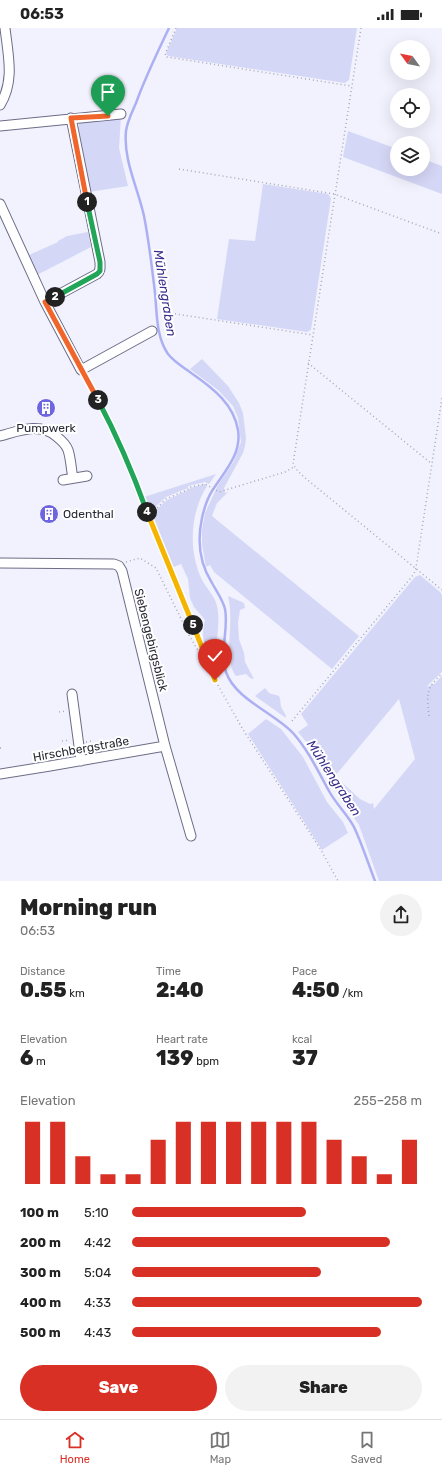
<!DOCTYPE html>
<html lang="en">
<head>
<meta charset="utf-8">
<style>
	body { margin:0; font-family:Rubik,sans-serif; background:#f2f2f2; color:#222; height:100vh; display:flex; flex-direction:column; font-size:15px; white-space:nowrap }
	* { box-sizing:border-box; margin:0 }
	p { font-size:13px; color:#767676 }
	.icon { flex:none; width:22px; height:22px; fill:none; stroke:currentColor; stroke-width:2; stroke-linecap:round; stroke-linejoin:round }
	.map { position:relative; height:853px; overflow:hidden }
	.side { display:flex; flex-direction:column; background:#fff; flex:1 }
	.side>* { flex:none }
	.needle { width:26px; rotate:303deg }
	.tools { position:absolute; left:390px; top:12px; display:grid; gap:8px }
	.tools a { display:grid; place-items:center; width:40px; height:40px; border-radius:50%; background:#fff; box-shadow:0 4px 16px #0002; font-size:20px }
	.pin { position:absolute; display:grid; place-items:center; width:34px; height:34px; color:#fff; margin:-41px -17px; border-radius:50% 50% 50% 0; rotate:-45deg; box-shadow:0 0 4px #0007 }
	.pin .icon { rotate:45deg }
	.km { position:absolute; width:20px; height:20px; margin:-10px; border-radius:50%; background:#222; color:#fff; font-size:11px; line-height:20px; text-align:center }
	.round { display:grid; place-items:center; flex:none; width:42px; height:42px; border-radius:21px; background:#f2f2f2 }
	.overview { display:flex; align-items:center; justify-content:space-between; height:68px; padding:0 20px }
	h1 { font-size:22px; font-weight:800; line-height:30px }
	.stats { display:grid; grid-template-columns:repeat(3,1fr); gap:6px; height:68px; padding:4px 20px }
	.stats div { display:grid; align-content:center }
	.stats b { font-size:20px; font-weight:800 }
	.stats small { font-size:11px; font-weight:400 }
	.stats p { font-size:11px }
	.chart { height:112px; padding:8px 20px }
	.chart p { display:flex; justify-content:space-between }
	.chart svg { width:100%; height:72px; margin-top:4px; stroke:#d93025; stroke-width:6 }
	.button { display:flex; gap:8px; margin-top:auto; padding:8px 20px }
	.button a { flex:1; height:46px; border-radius:24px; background:#d93025; color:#fff; font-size:16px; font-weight:800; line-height:46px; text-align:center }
	.button a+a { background:#f2f2f2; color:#222 }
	ul { padding:0 20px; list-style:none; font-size:13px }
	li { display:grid; grid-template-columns:64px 48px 1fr; align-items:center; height:30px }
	li i { height:10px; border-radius:5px; background:#d93025 }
	.status { display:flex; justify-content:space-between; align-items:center; height:28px; padding:0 20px; background:#fff; direction:ltr }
	.status svg { height:11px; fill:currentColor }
	.tabs { display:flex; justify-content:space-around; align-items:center; height:56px; border-top:1px solid #e0e0e0; background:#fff; font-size:11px; color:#767676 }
	.tabs a { display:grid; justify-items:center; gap:2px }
	.tabs .selected { color:#d93025 }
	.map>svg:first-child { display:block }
</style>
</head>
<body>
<div class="status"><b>06:53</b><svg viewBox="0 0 49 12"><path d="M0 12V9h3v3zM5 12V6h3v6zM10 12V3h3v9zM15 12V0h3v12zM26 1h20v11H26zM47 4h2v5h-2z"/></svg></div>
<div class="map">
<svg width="442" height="853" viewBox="0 0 442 853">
	<rect width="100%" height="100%" fill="#f1f2fe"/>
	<path fill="#d5d7f6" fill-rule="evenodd" d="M177,0H357L349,52L345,55L168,28L166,25Z
		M121,88L119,120L128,158L89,164L77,102L80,94Z
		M348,103L397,121V141H423V131L442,138V166L343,129Z
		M263,156L328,166L331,170L311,302L307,304L217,291L229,211L255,213Z
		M88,204L91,219L37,247L29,227L58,214V213L67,208Z
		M202,331L228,358L239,375L243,385L246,410L245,418L243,425L224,460L225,465L228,464L217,475L212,488L359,608L332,641L214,544L210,537L206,539L202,516V502L205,485L217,459L234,433L241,414L238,390L233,378L218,362L190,341Z
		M216,446L209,456L205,454L188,458V460L166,469L152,482L148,480L144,469Z
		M205,456L207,458C190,485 188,523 202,552C207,561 215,568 217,578C222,601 211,625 220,648L217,651C208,629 199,616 205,592L194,579L190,570L188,551L181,536L171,540L150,487L167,472L190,461V460Z
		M420,547L440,564L442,567V644L426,659L434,656L442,648V853H379L359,797L333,759L313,722L298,704L308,697L301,686L415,549ZM399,671L415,731L374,781L373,775L370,776L360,771L335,748Z
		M228,568L244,575L245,580L240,582L238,595L239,611L244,625L245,634L254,651L250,650L246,646L236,648C224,633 232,602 230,583C230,578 229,573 228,568Z
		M265,660L269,665L279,668C281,672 280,674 281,678C282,683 286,684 286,690L255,668Z
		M266,691L281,701L303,729L327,774L343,794L348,805L322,822L248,706Z"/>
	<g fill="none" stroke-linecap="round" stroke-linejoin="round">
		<path stroke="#acb0f2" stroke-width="2.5" d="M169,0C157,25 145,50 136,75C132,84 127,94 126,103C123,132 138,160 144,188C149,213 152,240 155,265C157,285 156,309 168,326C175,335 185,340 194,347C214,361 234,377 238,402C242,426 224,444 212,463C207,471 204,481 202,490C197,513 200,536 212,555C217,564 223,572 225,581C229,601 219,624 226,644C235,671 274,685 293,705C308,722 318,743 329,763C336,776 347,786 354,799C362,816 368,835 375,853"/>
		<g stroke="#6c6d86" stroke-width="11">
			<path id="street" d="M0,77C15,53 8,27 5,0
				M0,98L121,86
				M0,176L45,274L81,342L152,303
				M45,274L97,246C101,243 100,239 100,234L71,90
				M0,408C19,403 39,394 56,408C61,412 66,416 68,422C71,431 71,441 73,450
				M63,452L87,448
				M0,535L114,536L119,538L122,543L165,718L191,808
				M72,666L81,733
				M0,746L50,738L165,718"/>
		</g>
		<path stroke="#a7a8b3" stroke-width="1.5" stroke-dasharray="1 3" stroke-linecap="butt" d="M176,0L166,24L165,28L167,29L351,58
			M361,0L293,436L296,441L304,449L442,562
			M179,141L334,166L442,206
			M163,284L313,307
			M308,335L432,436
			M85,349L115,404L136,452L165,531L215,652L242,700L321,822L338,853
			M147,483L153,484L166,471L189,461L190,459L205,456L219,464L285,444L294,439
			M126,534L140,530L156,540L189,607L197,621L205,626
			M59,684L67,683
			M429,688C427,668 425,660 442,646
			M292,693L414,546L416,540L442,370
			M62,713L70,712
			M86,714L92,713
			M0,720H1"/>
		<use href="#street" stroke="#fff" stroke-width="9"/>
	</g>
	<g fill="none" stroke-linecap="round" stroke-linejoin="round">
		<g stroke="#fff" stroke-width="8">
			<path id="split-1" d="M87,174L71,90L108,88"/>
		</g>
		<g stroke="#fff" stroke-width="8">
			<path id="split-2" d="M55,269L97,246L100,243V234L87,174"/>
		</g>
		<g stroke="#fff" stroke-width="8">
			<path id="split-3" d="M55,269L45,274L98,372"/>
		</g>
		<g stroke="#fff" stroke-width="8">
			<path id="split-4" d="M98,372C117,408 133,445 147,484"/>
		</g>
		<g stroke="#fff" stroke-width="8">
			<path id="split-5" d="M147,484L193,597"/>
		</g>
		<g stroke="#fff" stroke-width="8">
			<path id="split-6" d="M193,597L215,652"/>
		</g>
		<use href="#split-1" stroke="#f0652b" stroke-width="5"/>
		<use href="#split-2" stroke="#22a559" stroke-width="5"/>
		<use href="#split-3" stroke="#f0652b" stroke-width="5"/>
		<use href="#split-4" stroke="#22a559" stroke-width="5"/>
		<use href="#split-5" stroke="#f5b400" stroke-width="5"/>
		<use href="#split-6" stroke="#f5b400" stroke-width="5"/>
	</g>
	<defs>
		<g id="building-disc" transform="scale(1)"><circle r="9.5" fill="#6d66e0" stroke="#fff"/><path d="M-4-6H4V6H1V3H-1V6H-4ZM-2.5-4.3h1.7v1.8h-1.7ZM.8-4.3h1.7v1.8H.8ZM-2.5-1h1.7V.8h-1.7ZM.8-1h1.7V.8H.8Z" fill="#fff"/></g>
	</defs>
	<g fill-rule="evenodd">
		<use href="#building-disc" x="46" y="380"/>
		<use href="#building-disc" x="49" y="486"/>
	</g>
	<g text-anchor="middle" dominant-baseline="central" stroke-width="4" stroke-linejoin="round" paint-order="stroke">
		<g font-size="12" fill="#292a34" stroke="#fff">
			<text x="46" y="400">Pumpwerk</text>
			<text x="63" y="486" text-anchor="start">Odenthal</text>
		</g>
		<g font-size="12" fill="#292a34" stroke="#fff">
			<text transform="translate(151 612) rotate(76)">Siebengebirgsblick</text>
			<text transform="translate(81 721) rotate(-10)">Hirschbergstraße</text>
		</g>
		<g font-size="13" font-style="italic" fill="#392f8c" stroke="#fff">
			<text transform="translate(165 265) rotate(81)">Mühlengraben</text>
			<text transform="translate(334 750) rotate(57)">Mühlengraben</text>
		</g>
	</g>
</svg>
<div class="tools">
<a><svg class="needle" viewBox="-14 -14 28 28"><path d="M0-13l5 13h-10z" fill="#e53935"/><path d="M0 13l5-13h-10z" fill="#767676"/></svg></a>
<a><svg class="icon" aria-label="locate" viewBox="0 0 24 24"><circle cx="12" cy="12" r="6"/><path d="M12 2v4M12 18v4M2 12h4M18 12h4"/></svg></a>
<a><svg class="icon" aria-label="layers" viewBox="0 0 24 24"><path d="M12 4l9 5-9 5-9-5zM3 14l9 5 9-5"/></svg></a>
</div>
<div class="pin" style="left:108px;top:88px;background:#1e9e55"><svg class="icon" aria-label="arrive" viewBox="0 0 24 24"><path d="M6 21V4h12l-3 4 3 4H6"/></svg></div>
<div class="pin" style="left:215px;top:652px;background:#d93025"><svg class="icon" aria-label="check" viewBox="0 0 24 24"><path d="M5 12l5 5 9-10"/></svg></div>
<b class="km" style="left:87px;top:174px">1</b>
<b class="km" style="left:55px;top:269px">2</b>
<b class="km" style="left:98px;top:372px">3</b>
<b class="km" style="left:147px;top:484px">4</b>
<b class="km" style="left:193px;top:597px">5</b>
</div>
<section class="side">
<div class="overview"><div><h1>Morning run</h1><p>06:53</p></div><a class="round"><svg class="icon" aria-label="share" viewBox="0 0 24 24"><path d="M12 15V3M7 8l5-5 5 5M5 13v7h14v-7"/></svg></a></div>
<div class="stats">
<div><p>Distance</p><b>0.55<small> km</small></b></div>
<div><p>Time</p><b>2:40</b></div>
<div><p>Pace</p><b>4:50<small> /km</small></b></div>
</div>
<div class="stats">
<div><p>Elevation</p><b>6<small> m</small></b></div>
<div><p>Heart rate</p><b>139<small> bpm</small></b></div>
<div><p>kcal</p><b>37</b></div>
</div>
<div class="chart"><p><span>Elevation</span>255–258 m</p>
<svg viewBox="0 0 160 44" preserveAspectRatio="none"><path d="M5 44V6M15 44V6M25 44V27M35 44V38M45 44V38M55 44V17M65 44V6M75 44V6M85 44V6M95 44V6M105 44V6M115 44V6M125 44V17M135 44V27M145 44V38M155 44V17"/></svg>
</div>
<ul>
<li><b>100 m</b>5:10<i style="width:60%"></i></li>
<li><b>200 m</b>4:42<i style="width:89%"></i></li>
<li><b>300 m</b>5:04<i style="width:65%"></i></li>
<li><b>400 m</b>4:33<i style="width:100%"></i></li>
<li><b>500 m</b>4:43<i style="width:86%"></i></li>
</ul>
<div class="button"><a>Save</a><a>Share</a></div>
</section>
<nav class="tabs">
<a class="selected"><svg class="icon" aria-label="home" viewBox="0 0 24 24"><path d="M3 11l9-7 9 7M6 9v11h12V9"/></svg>Home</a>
<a><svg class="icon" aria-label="map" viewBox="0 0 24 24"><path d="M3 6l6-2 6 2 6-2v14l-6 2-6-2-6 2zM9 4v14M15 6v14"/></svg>Map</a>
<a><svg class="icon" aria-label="saved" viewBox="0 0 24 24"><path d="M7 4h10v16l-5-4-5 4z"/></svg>Saved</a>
</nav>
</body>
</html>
